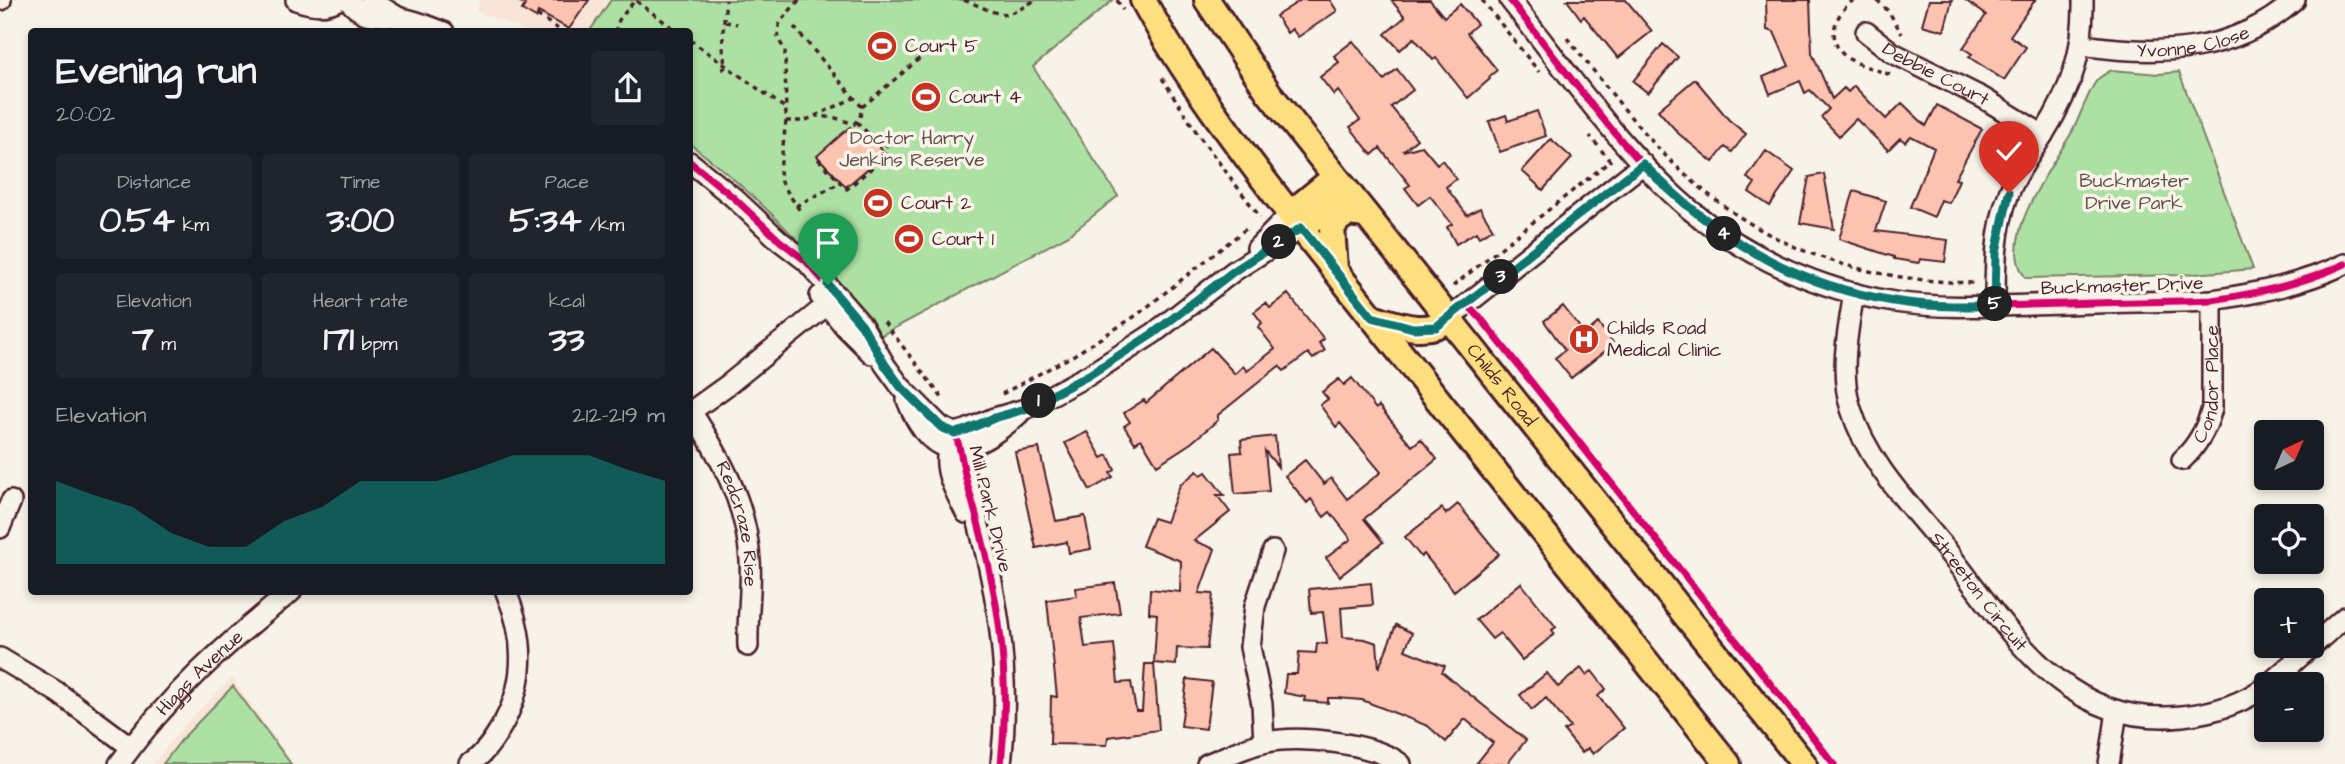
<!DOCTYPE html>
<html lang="en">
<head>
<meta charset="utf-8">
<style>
	body { margin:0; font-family:"Architects Daughter",sans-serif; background:#20242c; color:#f1f3f6; height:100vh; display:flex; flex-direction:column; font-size:26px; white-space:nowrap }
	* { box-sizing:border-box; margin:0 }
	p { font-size:23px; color:#9ea1a6 }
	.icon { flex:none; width:38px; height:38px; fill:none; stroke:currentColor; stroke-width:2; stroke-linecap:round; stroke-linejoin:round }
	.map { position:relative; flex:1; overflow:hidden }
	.details { position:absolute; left:28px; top:28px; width:665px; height:567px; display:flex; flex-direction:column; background:#171b24; border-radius:7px; box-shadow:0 4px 10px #0003 }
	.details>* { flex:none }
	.needle { width:46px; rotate:44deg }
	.controls { position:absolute; left:2254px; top:420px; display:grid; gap:14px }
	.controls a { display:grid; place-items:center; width:70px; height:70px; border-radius:7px; background:#171b24; box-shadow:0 4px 10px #0003; font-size:35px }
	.pin { position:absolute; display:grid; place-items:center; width:60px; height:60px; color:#fff; margin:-72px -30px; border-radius:50% 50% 50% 0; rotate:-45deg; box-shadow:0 0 7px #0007 }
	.pin .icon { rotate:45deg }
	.km { position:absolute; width:35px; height:35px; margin:-18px; border-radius:50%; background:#222; color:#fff; font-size:19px; line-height:35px; text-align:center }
	.round { display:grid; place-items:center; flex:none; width:74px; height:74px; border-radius:7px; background:#20242c }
	.head { display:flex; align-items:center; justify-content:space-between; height:119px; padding:0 28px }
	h1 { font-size:38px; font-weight:700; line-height:52px }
	.metrics { display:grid; grid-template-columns:repeat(3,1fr); gap:10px; height:119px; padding:7px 28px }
	.metrics div { display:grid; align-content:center; border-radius:7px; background:#20242c; text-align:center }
	.metrics b { font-size:35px; font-weight:700 }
	.metrics small { font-size:19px; font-weight:400 }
	.metrics p { font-size:19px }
	.chart { height:196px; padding:14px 28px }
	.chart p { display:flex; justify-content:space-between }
	.chart svg { width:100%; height:126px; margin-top:7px; fill:#0f766e; opacity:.7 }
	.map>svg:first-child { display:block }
</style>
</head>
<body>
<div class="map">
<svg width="2345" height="764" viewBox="0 0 2345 764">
	<rect width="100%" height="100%" fill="#f7f3e8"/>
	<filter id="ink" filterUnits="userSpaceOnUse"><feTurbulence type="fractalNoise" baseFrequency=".0143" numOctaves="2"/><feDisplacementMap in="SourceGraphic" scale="14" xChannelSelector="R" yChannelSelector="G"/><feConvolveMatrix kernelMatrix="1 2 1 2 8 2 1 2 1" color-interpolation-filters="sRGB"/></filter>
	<g filter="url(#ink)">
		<path fill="#f8e5d7" d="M480,0H611L589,31H526L476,11Z
			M232,678L293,764H153L186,723Z"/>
		<path fill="#ade1a3" stroke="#7c8067" stroke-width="2" d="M611,0H1113L1033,67L1118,196L1069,235L880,336C821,263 765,200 690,144V32H589Z
			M2111,70L2159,74L2179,72L2253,269L2182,275L2026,278C1995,241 2053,165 2072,132C2078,121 2091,85 2098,79C2101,76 2107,73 2111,70Z
			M233,686L291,764H163L182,739Z"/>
		<path fill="#fcc3b0" stroke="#4a1f2b" stroke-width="2" d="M516,0H589L569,29L538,12L536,18L522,10L525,5Z
			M1301,0H1330L1337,11L1298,37L1292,29L1287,33L1276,16Z
			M1391,0H1430L1444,17L1460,4L1477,24L1467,33L1497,70L1489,77L1490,79L1468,98L1436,58L1433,60L1414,38L1400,50L1385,34L1405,17Z
			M1567,0H1626L1652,31L1618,58L1584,16L1581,19Z
			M1766,0H1810L1812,53L1832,99L1844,88L1848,92L1854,86L1886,119L1902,103L1926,126L1937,105L1982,129L1955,179L1959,180L1949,203L1941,200L1934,217L1910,207L1934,148L1911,136L1905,142L1900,138L1888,150L1856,119L1839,136L1821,117L1829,109L1810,90L1805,93L1800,81L1770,94L1763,77L1789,66L1774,32L1767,30Z
			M1929,0H1952L1944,31L1922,25Z
			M1965,0H2035L2010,36L2026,47L2004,80L1969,57L1972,54L1963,48L1986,15Z
			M1353,41L1384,80L1397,69L1413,90L1391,107L1417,139L1403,151L1422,146L1437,164L1442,160L1456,179L1446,187L1467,215L1480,208L1493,229L1479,237L1476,232L1456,244L1447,227L1452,224L1430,196L1418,205L1405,188L1410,185L1380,148L1372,155L1350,127L1360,120L1338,91L1334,95L1320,77L1339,62L1334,56Z
			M1663,44L1678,57L1648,93L1633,81Z
			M1695,79L1729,120L1746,134L1732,152L1725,147L1713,162L1679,134L1658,110Z
			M1537,111L1546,136L1500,152L1489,121L1506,115L1508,121Z
			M850,127L864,143L871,137L885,154L846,187L817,156Z
			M1551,139L1572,158L1543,190L1522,171Z
			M1766,151L1794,171L1770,206L1749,192L1755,183L1747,178Z
			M1824,174L1834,229L1800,223L1809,177Z
			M1854,191L1886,201L1876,231L1948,240L1945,262L1920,259L1919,263L1894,259V257L1839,239Z
			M1288,294L1324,339L1319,343L1325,350L1313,359L1308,353L1284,371L1279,366L1218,415V420L1191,443L1157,465L1141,439L1135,443L1124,426L1130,422L1124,413L1144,400L1146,403L1211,348L1235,374L1243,366L1247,371L1275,349L1258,327L1262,323L1254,312L1266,303L1270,308Z
			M1563,306L1585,334L1598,323L1614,344L1571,378L1555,358L1565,350L1544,321Z
			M1352,378L1376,409L1379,406L1412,446L1421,439L1437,459L1364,519L1383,542L1340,576L1326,558L1351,539L1330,512L1324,517L1311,499L1307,503L1285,476L1305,460L1324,484L1331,478L1347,499L1381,472L1340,423L1336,427L1320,405L1328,399L1322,392L1339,379L1344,385Z
			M1087,432L1102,458L1108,455L1115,470L1110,473L1113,477L1090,490L1065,443Z
			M1275,436L1278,467L1265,451L1269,491L1235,494L1231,453L1242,452L1241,440Z
			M1039,448L1056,521L1085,516L1091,549L1069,553L1067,542L1036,548L1015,452Z
			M1197,471L1201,475L1206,472L1224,495H1217L1230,512L1194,541L1215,549L1199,593L1213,594L1207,649L1177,648L1176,665L1154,663L1157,614L1149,613L1150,589L1180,592L1181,561L1142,546L1153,518L1166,522L1180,485Z
			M1458,504L1499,554L1454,591L1424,554L1421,557L1405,537L1442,508L1446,514Z
			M1115,583L1120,613L1081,618L1085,647L1114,644L1118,683L1131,682L1136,711H1142L1145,664H1154L1159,730L1108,737L1107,745L1050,744L1051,696L1057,697L1047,600L1077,596L1076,588Z
			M1371,583L1373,605L1341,608L1343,637L1365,639L1377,643L1379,668L1396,625L1412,633L1405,650L1445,666L1442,672L1526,740L1507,764H1476L1493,743L1465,719L1446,742L1428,726L1362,700L1337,698H1328V703L1304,701L1305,697L1284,693L1286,674H1297L1299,652L1316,653L1317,643L1327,644L1323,612L1311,613L1309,589Z
			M1521,583L1556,627L1552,630L1555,634L1522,660L1500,633L1492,639L1476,620Z
			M1581,668L1586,675L1592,671L1606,689L1598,696L1624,728L1593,754L1588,748L1582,753L1564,731L1570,727L1546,698L1532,710L1520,695L1547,673L1558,687Z
			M1187,679L1212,682L1206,729L1181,726Z"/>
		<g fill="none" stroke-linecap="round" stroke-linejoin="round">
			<g stroke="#4a1f2b" stroke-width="24">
				<g id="minor">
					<path d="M0,0H1"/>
					<path d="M296,0C310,5 325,8 338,0"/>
					<path d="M348,0C365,21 377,14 400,18C415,20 430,27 444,32"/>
					<path d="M370,0L398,17"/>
					<path d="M1510,0C1566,70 1621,151 1689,209C1747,257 1820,290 1894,302C1950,310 2008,305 2064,304C2113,302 2162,302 2212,300C2259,293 2302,284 2345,264"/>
					<path id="s1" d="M1866,32L1893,53L1983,98L2043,135"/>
					<path id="s2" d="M2082,45C2158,56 2234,55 2295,0"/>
					<path d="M690,162L733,197L780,241L806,261L862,325L885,365L901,387L941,427L955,433C962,452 963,471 969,490C996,583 1012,667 1001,764"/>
					<path d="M1257,248L1290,214"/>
					<path id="s3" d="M1854,293C1848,330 1839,372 1851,409C1867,462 1910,505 1945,548C2008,628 2064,729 2182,716C2212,713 2242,704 2266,686"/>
					<path d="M820,296L845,327L872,354"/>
					<path d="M1995,306C1995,268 1995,229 2009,193C2017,171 2032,153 2044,133C2071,90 2084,51 2083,0"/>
					<path d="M1448,319L1643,164"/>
					<path d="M907,400C934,470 973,455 1019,414"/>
					<path id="s4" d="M691,411C721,458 746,502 750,560C752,589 747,618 748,646"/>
					<path d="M690,412L729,384L838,296"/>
					<path d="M955,433L966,430L994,418L1025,409L1089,375L1154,333L1234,271L1301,228"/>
					<path d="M953,437C938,464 953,487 966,513"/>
					<path id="s5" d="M2182,460C2197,446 2207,428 2212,408V300"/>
					<path d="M0,528L11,501"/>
					<path d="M0,658L57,692L131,747"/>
					<path d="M2269,684L2345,617"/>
					<path d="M1264,742L1262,704L1250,647L1255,606L1273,551"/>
					<path id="s6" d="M119,764C167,697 226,643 291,592"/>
					<path d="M470,764C485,754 495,738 504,722C527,679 525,636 506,592"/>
					<path d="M1207,764C1225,757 1244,747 1263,743C1297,734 1374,743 1401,764"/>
					<path d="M2109,764L2117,711"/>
				</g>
			</g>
			<g stroke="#4a1f2b" stroke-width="30">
				<g id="major">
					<path d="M1143,0C1184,76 1237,145 1290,214L1728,764"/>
					<path id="s7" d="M1207,0L1269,93L1804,764"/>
					<path d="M1290,214L1335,177"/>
					<path d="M1301,228L1347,191"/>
					<path d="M1335,269L1332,228L1339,219L1348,213L1366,215"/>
					<path d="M1372,317C1397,324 1426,337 1448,319"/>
				</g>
			</g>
			<path stroke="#4a1f2b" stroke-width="3.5" stroke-dasharray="5 5" stroke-linecap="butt" d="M799,0L780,22L778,30V39L785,50L786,121L780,170L781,182L800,211
				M964,0C999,13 1001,23 1035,0
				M1117,0L1123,10
				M1482,0L1539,72
				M1854,0C1834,13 1824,43 1849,59C1862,66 1877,70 1891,75
				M1877,0L1889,12L1902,34
				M537,15L563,32
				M725,22L737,24
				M794,27L862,107L860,117L854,124L836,118L816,116
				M615,32L619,20L635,0L678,32
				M1567,38C1598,75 1626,114 1659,149C1749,243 1847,280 1974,283L1975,280
				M690,40L785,108
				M722,70L726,66C720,48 724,20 726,0
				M1162,78L1199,136L1260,217
				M862,107L938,43
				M786,121H804L854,98
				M857,122L882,148L893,142
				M818,159L847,189L889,153
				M796,206L840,183
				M1453,286L1610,161L1590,136
				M1478,316L1776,691
				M884,322L943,399
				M1002,394L1074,355L1137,315L1247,228
				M1822,749L1834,764"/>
			<use href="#minor" stroke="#f7f3e8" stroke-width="19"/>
			<use href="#major" stroke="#fedf80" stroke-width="24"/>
			<g stroke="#f7f3e8" stroke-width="11">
				<path id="cycleway" d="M1510,0C1566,70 1621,151 1689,209C1747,257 1820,290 1894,302C1950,310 2008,305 2064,304C2113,302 2162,302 2212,300C2259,293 2302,284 2345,264
					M690,162L733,197L780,241L806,261L862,325L885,365L901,387L941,427L955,433C962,452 963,471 969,490C996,583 1012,667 1001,764
					M1467,304L1483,321L1834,764"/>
			</g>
			<use href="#cycleway" stroke="#d6006c" stroke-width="7"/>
		</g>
	</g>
	<g fill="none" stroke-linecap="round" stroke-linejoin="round" filter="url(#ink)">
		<g stroke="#fff" stroke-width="14">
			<path id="route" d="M828,285L862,325L885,365L901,387L941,427L955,433L966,430L994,418L1025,409L1089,375L1154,333L1234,271L1301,228L1372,317L1413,328L1436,327L1643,164C1714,237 1792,284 1893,301C1927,307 1961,306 1995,306L1996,252L2009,193"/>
		</g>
		<use href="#route" stroke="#0f766e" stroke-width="9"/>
	</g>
	<defs>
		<g id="stadium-disc" transform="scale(1.575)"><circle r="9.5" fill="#c8321e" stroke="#f7f3e8"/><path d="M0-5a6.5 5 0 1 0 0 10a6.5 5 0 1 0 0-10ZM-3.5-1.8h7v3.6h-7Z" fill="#fff"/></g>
		<g id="hospital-disc" transform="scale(1.575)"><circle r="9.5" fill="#c8321e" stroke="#f7f3e8"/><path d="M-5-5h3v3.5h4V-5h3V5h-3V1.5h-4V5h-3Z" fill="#fff"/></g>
	</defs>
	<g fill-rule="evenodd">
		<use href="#stadium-disc" x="882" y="46"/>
		<use href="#stadium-disc" x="926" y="97"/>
		<use href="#stadium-disc" x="878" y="203"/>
		<use href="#stadium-disc" x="909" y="239"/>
		<use href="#hospital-disc" x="1584" y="339"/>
	</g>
	<g text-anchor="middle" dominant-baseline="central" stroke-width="7" stroke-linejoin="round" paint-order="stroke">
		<g font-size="19" fill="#4a1f2b" stroke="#f7f3e8">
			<text stroke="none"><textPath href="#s2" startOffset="112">Yvonne Close</textPath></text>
			<text stroke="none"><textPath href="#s1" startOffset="82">Debbie Court</textPath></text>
			<text transform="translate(2122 286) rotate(-2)">Buckmaster Drive</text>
			<text stroke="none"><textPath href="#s5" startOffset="84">Condor Place</textPath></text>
			<text stroke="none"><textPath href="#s7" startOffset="485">Childs Road</textPath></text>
			<text transform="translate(990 509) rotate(76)">Mill Park Drive</text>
			<text stroke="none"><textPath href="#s4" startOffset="124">Redcraze Rise</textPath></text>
			<text stroke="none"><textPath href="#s3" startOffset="341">Streeton Circuit</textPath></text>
			<text stroke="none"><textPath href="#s6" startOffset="122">Higgs Avenue</textPath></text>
		</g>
		<g font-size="19" fill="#4a1f2b" stroke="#f7f3e8" text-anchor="start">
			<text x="905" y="46">Court 5</text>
			<text x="949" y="97">Court 4</text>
			<text x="901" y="203">Court 2</text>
			<text x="932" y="239">Court 1</text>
			<text x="1607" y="328">Childs Road<tspan x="1607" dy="22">Medical Clinic</tspan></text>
		</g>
		<g font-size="19" fill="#635049" stroke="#f7f3e8">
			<text x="912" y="138">Doctor Harry<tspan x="912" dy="22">Jenkins Reserve</tspan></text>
			<text x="2134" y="181">Buckmaster<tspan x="2134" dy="22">Drive Park</tspan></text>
		</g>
	</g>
</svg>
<div class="controls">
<a><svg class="needle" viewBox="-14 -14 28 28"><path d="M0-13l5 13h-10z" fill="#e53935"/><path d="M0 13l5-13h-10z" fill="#9ea1a6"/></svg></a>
<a><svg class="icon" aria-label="locate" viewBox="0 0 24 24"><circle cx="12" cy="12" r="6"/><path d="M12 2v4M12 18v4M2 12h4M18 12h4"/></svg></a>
<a>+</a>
<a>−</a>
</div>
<div class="pin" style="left:828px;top:285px;background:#1e9e55"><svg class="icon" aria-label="arrive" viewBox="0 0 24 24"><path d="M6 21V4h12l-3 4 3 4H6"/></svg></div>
<div class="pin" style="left:2009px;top:193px;background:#d93025"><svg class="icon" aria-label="check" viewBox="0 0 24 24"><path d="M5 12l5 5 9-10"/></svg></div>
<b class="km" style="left:1039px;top:401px">1</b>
<b class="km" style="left:1279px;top:242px">2</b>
<b class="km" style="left:1501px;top:277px">3</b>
<b class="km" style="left:1724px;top:234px">4</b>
<b class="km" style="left:1995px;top:304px">5</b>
<section class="details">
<div class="head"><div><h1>Evening run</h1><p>20:02</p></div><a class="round"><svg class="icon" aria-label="share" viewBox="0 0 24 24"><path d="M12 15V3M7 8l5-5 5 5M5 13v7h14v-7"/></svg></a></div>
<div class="metrics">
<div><p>Distance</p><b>0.54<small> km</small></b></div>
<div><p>Time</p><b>3:00</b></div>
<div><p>Pace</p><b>5:34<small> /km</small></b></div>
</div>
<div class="metrics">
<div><p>Elevation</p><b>7<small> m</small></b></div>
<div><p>Heart rate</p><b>171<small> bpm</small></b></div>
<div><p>kcal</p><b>33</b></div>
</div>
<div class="chart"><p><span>Elevation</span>212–219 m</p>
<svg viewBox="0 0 160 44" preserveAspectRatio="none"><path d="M0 44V15L10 20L20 24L30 33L40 38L50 38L60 29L70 24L80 15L90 15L100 15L110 11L120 6L130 6L140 6L150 11L160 15V44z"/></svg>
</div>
</section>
</div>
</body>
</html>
